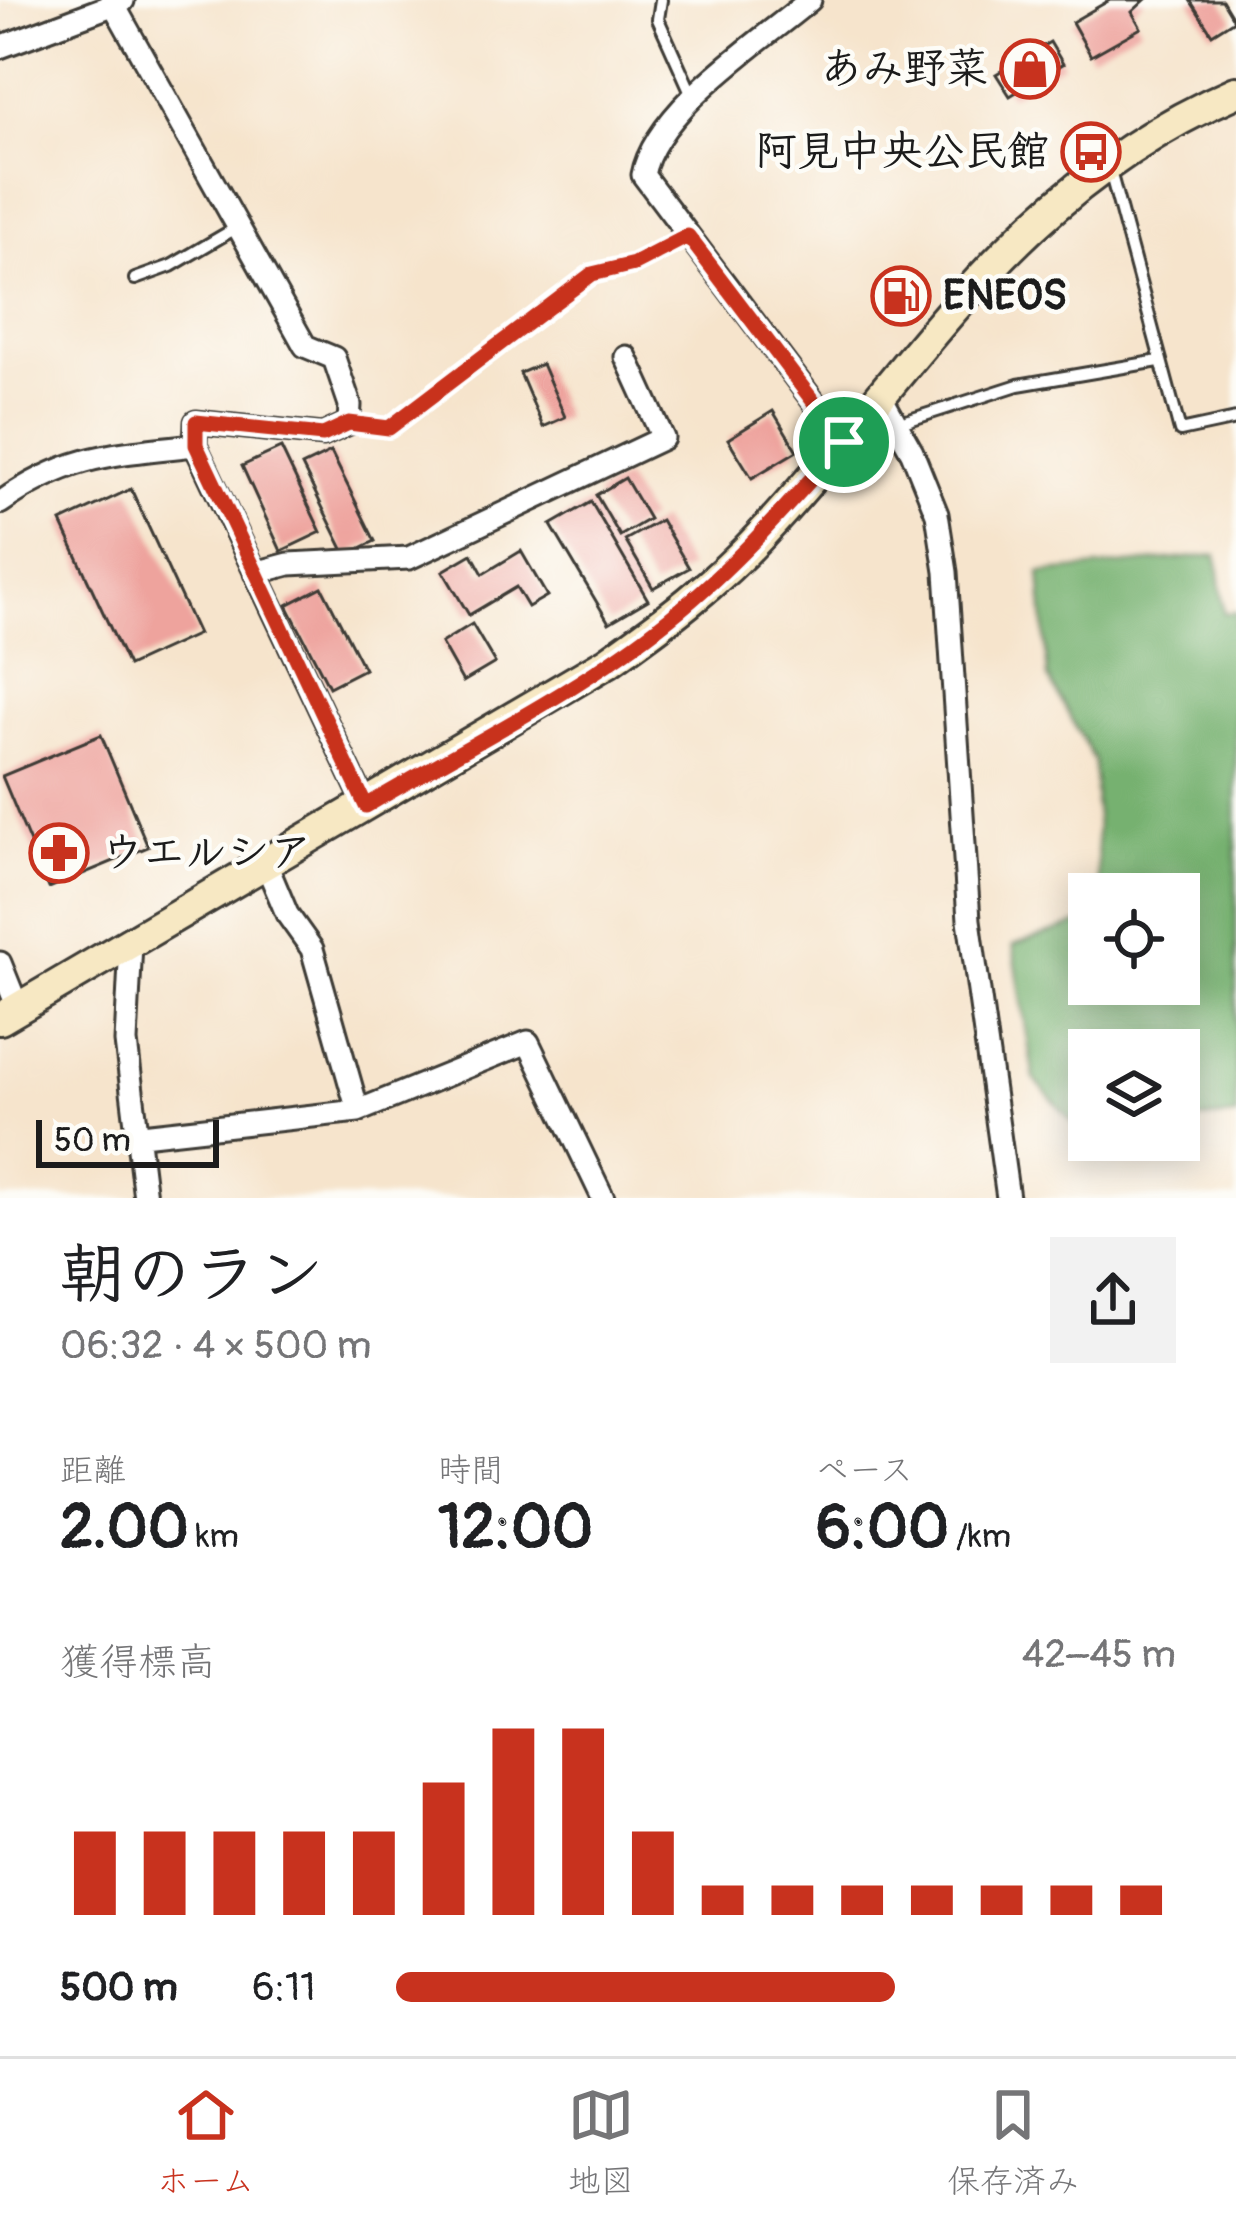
<!DOCTYPE html>
<html lang="ja">
<head>
<meta charset="utf-8">
<style>
	body { margin:0; font-family:Pangolin,"Klee One",sans-serif; background:#f2f2f2; color:#202124; height:100vh; display:flex; flex-direction:column; font-size:45px; white-space:nowrap }
	* { box-sizing:border-box; margin:0 }
	p { font-size:39px; color:#757577 }
	.icon { flex:none; width:66px; height:66px; fill:none; stroke:currentColor; stroke-width:2; stroke-linecap:round; stroke-linejoin:round }
	.map { position:relative; height:1198px; overflow:hidden }
	.details { display:flex; flex-direction:column; background:#fff; flex:1 }
	.details>* { flex:none }
	.controls { position:absolute; left:1068px; top:873px; display:grid; gap:24px }
	.controls a { display:grid; place-items:center; width:132px; height:132px; border-radius:0px; background:#fff; box-shadow:0 6px 30px #0003; font-size:60px }
	.scale { position:absolute; left:36px; bottom:30px; width:183px; box-sizing:border-box; padding-left:12px; border:6px solid #1c1c1c; border-top:0; font-size:33px; line-height:42px; white-space:nowrap; color:#1c1c1c; -webkit-text-stroke:9px #fdfcf7; paint-order:stroke }
	.pin { position:absolute; display:grid; place-items:center; width:102px; height:102px; color:#fff; margin:-51px; border:6px solid #fff; border-radius:50%; box-shadow:0 3px 12px #0007 }
	.round { display:grid; place-items:center; flex:none; width:126px; height:126px; border-radius:0px; background:#f2f2f2 }
	.summary { display:flex; align-items:center; justify-content:space-between; height:204px; padding:0 60px }
	h1 { font-size:66px; font-weight:800; line-height:90px }
	.metrics { display:grid; grid-template-columns:repeat(3,1fr); gap:18px; height:204px; padding:12px 60px }
	.metrics div { display:grid; align-content:center }
	.metrics b { font-size:60px; font-weight:800 }
	.metrics small { font-size:33px; font-weight:400 }
	.metrics p { font-size:33px }
	.chart { height:336px; padding:24px 60px }
	.chart p { display:flex; justify-content:space-between }
	.chart svg { width:100%; height:216px; margin-top:12px; stroke:#c8321e; stroke-width:6 }
	ul { padding:0 60px; list-style:none; font-size:39px }
	li { display:grid; grid-template-columns:192px 144px 1fr; align-items:center; height:90px }
	li i { height:30px; border-radius:15px; background:#c8321e }
	.dock { display:flex; justify-content:space-around; align-items:center; height:168px; border-top:3px solid #e0e0e0; background:#fff; font-size:33px; color:#757577 }
	.dock a { display:grid; justify-items:center; gap:6px }
	.dock .active { color:#c8321e }
	.map>svg:first-child { display:block }
</style>
</head>
<body>
<div class="map">
<svg width="1236" height="1198" viewBox="0 0 1236 1198">
	<rect width="100%" height="100%" fill="#fdfcf7"/>
	<filter id="ink" filterUnits="userSpaceOnUse"><feTurbulence type="fractalNoise" baseFrequency=".00833" numOctaves="2"/><feDisplacementMap in="SourceGraphic" scale="24" xChannelSelector="R" yChannelSelector="G"/><feConvolveMatrix kernelMatrix="1 2 1 2 8 2 1 2 1" color-interpolation-filters="sRGB"/></filter>
	<filter id="wash" filterUnits="userSpaceOnUse"><feTurbulence type="fractalNoise" baseFrequency=".004" numOctaves="4" result="noise"/><feDisplacementMap in="SourceGraphic" scale="48" xChannelSelector="R" yChannelSelector="G"/><feGaussianBlur stdDeviation="2.7" result="paint"/><feColorMatrix in="noise" values="0 0 0 0 0 0 0 0 0 0 0 0 0 0 0 0 0 1.4 0 .05"/><feComposite in="paint" operator="in"/></filter>
	<g filter="url(#wash)">
		<rect width="100%" height="100%" fill="#f6e4cc"/>
		<path fill="#76b170" stroke="#496646" stroke-width="3" d="M1217,555L1224,613L1236,612V1116L1179,1122V1050H1089V1133L1083,1134L1034,1079L1013,945L1089,920V984H1179V894H1099L1094,760L1048,677L1040,573Z"/>
		<g id="blocks">
			<path fill="#eea39d" d="M1110,0H1145L1132,12L1141,28L1091,56L1072,22Z
				M1190,0H1222L1234,20L1212,34Z
				M1050,42L1063,64L1010,96L996,74Z
				M542,364L565,417L543,427L520,373Z
				M773,411L797,451L752,478L728,439Z
				M281,448L321,532L281,551L242,466Z
				M331,452L375,541L346,555L302,466Z
				M625,478L649,519L620,536L596,495Z
				M131,489L198,634L128,666L61,522Z
				M591,502L648,600L609,623L551,525Z
				M661,520L689,568L653,588L625,540Z
				M521,551L547,596L528,607L516,587L469,615L443,571L472,554L483,574Z
				M322,587L364,669L329,687L287,605Z
				M472,624L495,663L463,682L441,643Z
				M101,735L148,847L49,888L2,776Z"/>
		</g>
	</g>
	<g filter="url(#ink)">
		<use href="#blocks" fill-opacity="0" stroke="#3d3a36" stroke-width="3"/>
		<g fill="none" stroke-linecap="round" stroke-linejoin="round">
			<g stroke="#3d3a36" stroke-width="16">
				<path id="lane" d="M661,0L658,19L693,97
					M1110,171L1180,431L1236,419
					M135,279L171,266L236,228
					M897,424L1018,385L1159,361"/>
			</g>
			<g stroke="#3d3a36" stroke-width="27">
				<path id="street" d="M810,0C760,42 655,110 643,175L844,442
					M0,47L123,1
					M881,397L912,452L937,514L946,572L969,920L1008,1198
					M195,445L366,806
					M0,503C70,454 114,454 195,445L196,422L323,435L349,423L350,405L334,358L305,346L111,0
					M255,573L289,564L409,558L663,438L626,357
					M266,864L287,914L312,949L358,1111
					M131,943L126,1042L145,1198
					M0,963L18,1008
					M142,1135L358,1111L528,1042L603,1198"/>
			</g>
			<g stroke="#3d3a36" stroke-width="36">
				<path id="secondary" d="M0,1019L608,662C663,623 716,584 762,534C921,364 1010,190 1236,92"/>
			</g>
			<path stroke="#3d3a36" stroke-width="4.5" stroke-dasharray="9 9" stroke-linecap="butt" d="M373,426L389,428L592,274L634,264L670,245"/>
			<use href="#lane" stroke="#fff" stroke-width="10"/>
			<use href="#street" stroke="#fff" stroke-width="21"/>
			<use href="#secondary" stroke="#f7e8c3" stroke-width="30"/>
		</g>
	</g>
	<g fill="none" stroke-linecap="round" stroke-linejoin="round" filter="url(#ink)">
		<g stroke="#fff" stroke-width="24">
			<path id="route" d="M688,236L844,442C789,504 735,566 670,618C578,692 467,746 366,806L196,445V422L323,435L349,423L389,428L592,274L634,264Z"/>
		</g>
		<use href="#route" stroke="#c8321e" stroke-width="15"/>
	</g>
	<defs>
		<g id="shop-ring" transform="scale(3)"><circle r="9.5" fill="#fdfcf7" stroke="#c8321e" stroke-width="1.5"/><path d="M-5-2.5h2.3a2.7 3.5 0 0 1 5.4 0H5L5.5 6h-11ZM-1.5-2.5h3a1.5 2.3 0 0 0-3 0Z" fill="#c8321e"/></g>
		<g id="bus-ring" transform="scale(3)"><circle r="9.5" fill="#fdfcf7" stroke="#c8321e" stroke-width="1.5"/><path d="M-5-6H5V4H4V6H2V4H-2V6H-4V4H-5ZM-3.5-4V0h7V-4ZM-3.5 1.2v1.5H-2V1.2ZM2 1.2v1.5H3.5V1.2Z" fill="#c8321e"/></g>
		<g id="fuel-ring" transform="scale(3)"><circle r="9.5" fill="#fdfcf7" stroke="#c8321e" stroke-width="1.5"/><path d="M-5.5-6h7V0h2V4h1.3V-2.5L3-4.5l.8-.8L6-3V5H2.5V1h-1V6h-7ZM-4.2-4.7v3.2H.2V-4.7Z" fill="#c8321e"/></g>
		<g id="pharmacy-ring" transform="scale(3)"><circle r="9.5" fill="#fdfcf7" stroke="#c8321e" stroke-width="1.5"/><path d="M-2-6h4v4h4v4h-4v4h-4v-4h-4v-4h4Z" fill="#c8321e"/></g>
	</defs>
	<g fill-rule="evenodd">
		<use href="#shop-ring" x="1030" y="69"/>
		<use href="#bus-ring" x="1091" y="152"/>
		<use href="#fuel-ring" x="901" y="296"/>
		<use href="#pharmacy-ring" x="59" y="853"/>
	</g>
	<g text-anchor="middle" dominant-baseline="central" stroke-width="9" stroke-linejoin="round" paint-order="stroke">
		<g font-size="42" font-weight="bold" fill="#1c1c1c" stroke="#fdfcf7" text-anchor="end">
			<text x="988" y="69">あみ野菜</text>
			<text x="1049" y="152">阿見中央公民館</text>
			<text x="943" y="296" text-anchor="start">ENEOS</text>
			<text x="101" y="853" text-anchor="start">ウエルシア</text>
		</g>
	</g>
</svg>
<div class="controls">
<a><svg class="icon" aria-label="locate" viewBox="0 0 24 24"><circle cx="12" cy="12" r="6"/><path d="M12 2v4M12 18v4M2 12h4M18 12h4"/></svg></a>
<a><svg class="icon" aria-label="layers" viewBox="0 0 24 24"><path d="M12 4l9 5-9 5-9-5zM3 14l9 5 9-5"/></svg></a>
</div>
<div class="scale">50 m</div>
<div class="pin" style="left:844px;top:442px;background:#1e9e55"><svg class="icon" aria-label="arrive" viewBox="0 0 24 24"><path d="M6 21V4h12l-3 4 3 4H6"/></svg></div>
</div>
<section class="details">
<div class="summary"><div><h1>朝のラン</h1><p>06:32 · 4 × 500 m</p></div><a class="round"><svg class="icon" aria-label="share" viewBox="0 0 24 24"><path d="M12 15V3M7 8l5-5 5 5M5 13v7h14v-7"/></svg></a></div>
<div class="metrics">
<div><p>距離</p><b>2.00<small> km</small></b></div>
<div><p>時間</p><b>12:00</b></div>
<div><p>ペース</p><b>6:00<small> /km</small></b></div>
</div>
<div class="chart"><p><span>獲得標高</span>42–45 m</p>
<svg viewBox="0 0 160 44" preserveAspectRatio="none"><path d="M5 44V27M15 44V27M25 44V27M35 44V27M45 44V27M55 44V17M65 44V6M75 44V6M85 44V27M95 44V38M105 44V38M115 44V38M125 44V38M135 44V38M145 44V38M155 44V38"/></svg>
</div>
<ul>
<li><b>500 m</b>6:11<i style="width:64%"></i></li>
</ul>
</section>
<nav class="dock">
<a class="active"><svg class="icon" aria-label="home" viewBox="0 0 24 24"><path d="M3 11l9-7 9 7M6 9v11h12V9"/></svg>ホーム</a>
<a><svg class="icon" aria-label="map" viewBox="0 0 24 24"><path d="M3 6l6-2 6 2 6-2v14l-6 2-6-2-6 2zM9 4v14M15 6v14"/></svg>地図</a>
<a><svg class="icon" aria-label="saved" viewBox="0 0 24 24"><path d="M7 4h10v16l-5-4-5 4z"/></svg>保存済み</a>
</nav>
</body>
</html>
